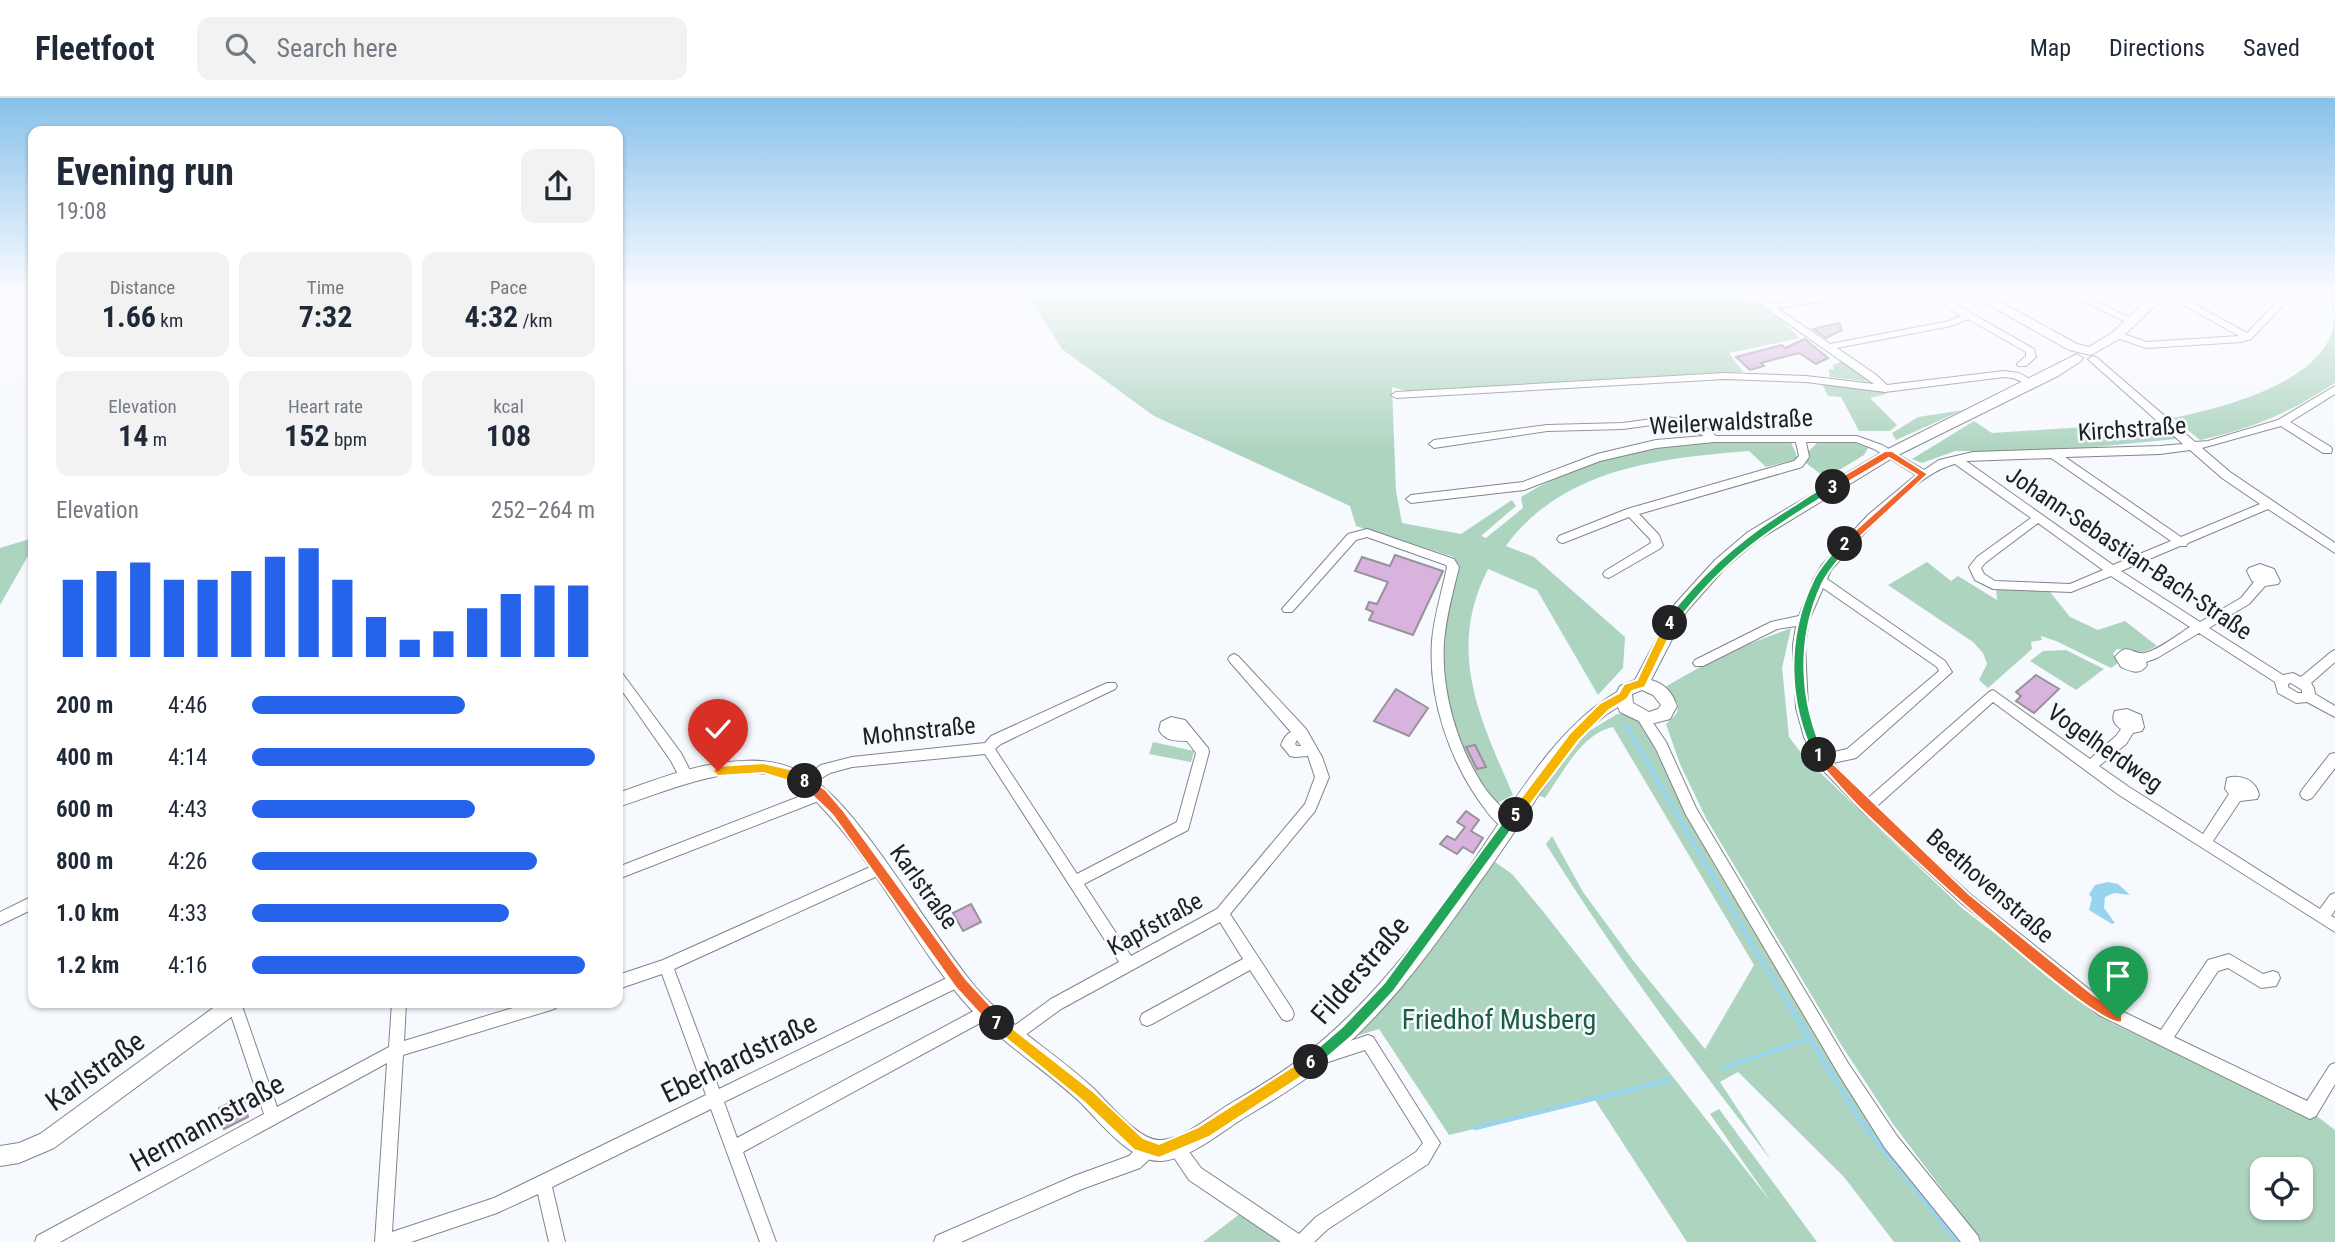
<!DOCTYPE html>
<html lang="en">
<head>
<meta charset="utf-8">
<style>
	body { margin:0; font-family:"Roboto Condensed",sans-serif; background:#f2f2f3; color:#1f2937; height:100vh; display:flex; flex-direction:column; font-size:26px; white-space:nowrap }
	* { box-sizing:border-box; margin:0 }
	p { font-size:23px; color:#747a83 }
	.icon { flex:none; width:38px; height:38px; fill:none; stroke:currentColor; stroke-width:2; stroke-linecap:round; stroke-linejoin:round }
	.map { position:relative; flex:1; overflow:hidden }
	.sheet { position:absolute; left:28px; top:28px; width:595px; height:882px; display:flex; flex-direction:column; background:#fff; border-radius:14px; box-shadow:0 2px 5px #0004 }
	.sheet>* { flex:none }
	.buttons { position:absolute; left:2250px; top:1059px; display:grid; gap:14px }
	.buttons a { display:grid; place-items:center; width:63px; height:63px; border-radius:14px; background:#fff; box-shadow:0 2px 5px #0004; font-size:35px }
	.pin { position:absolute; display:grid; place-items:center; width:60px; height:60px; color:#fff; margin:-72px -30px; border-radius:50% 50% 50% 0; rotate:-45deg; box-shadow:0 0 7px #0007 }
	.pin .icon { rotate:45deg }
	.km { position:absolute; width:35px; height:35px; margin:-18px; border-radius:50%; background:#222; color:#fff; font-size:19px; line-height:35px; text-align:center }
	.round { display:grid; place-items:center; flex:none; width:74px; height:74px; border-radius:14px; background:#f2f2f3 }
	.overview { display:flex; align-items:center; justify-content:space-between; height:119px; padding:0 28px }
	h1 { font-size:38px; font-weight:700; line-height:52px }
	.metrics { display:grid; grid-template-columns:repeat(3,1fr); gap:10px; height:119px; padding:7px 28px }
	.metrics div { display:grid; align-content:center; border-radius:14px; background:#f2f2f3; text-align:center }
	.metrics b { font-size:30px; font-weight:700 }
	.metrics small { font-size:19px; font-weight:400 }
	.metrics p { font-size:19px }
	.chart { height:196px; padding:14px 28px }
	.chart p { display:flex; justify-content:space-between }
	.chart svg { width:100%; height:126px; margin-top:7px; stroke:#2563eb; stroke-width:6 }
	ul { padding:0 28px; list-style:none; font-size:23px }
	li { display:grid; grid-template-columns:112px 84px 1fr; align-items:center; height:52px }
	li i { height:18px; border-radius:9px; background:#2563eb }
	header { display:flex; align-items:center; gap:42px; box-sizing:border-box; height:98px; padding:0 35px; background:#fff; border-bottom:2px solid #e0e1e3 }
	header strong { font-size:33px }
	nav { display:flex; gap:38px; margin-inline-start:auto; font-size:24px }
	.search { width:490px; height:63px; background:#f2f2f3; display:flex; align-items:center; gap:18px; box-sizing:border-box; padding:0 24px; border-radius:14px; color:#747a83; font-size:26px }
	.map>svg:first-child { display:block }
</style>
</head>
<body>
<header>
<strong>Fleetfoot</strong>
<div class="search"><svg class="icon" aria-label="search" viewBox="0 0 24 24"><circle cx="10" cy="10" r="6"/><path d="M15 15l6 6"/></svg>Search here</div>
<nav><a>Map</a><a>Directions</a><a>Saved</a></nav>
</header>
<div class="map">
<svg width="2335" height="1144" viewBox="0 0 2335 1144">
	<rect width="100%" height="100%" fill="#f6f9fe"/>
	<path fill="#add4bf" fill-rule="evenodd" d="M1026,194H1717L1767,209L1800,240L1729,255L1743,274L1410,294L1392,289L1396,393L1402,425L1461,436L1512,402L1516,408L1481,438L1486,440L1523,410L1521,399C1610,345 1689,343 1791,344L1798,361L1766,369L1749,353C1661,360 1562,370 1506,448L1534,459L1625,539L1623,570L1598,597L1537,492L1488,471C1446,553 1480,620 1513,697L1490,709L1464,660L1438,570L1454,459L1356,428L1350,408L1154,318L1062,251Z
		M2324,194H2335V285C2289,315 2254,330 2200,342L2173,320C2222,310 2327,284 2334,224C2335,215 2331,205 2330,197Z
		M1844,263L1872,284L1830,279L1829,271L1834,272L1833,267Z
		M1821,284L1885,293L1886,296L1870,300L1897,327L1890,333H1859L1841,299L1828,298Z
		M1963,312L1896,342L1892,335L1918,319Z
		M1974,323L1992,335L2160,324L2176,341L2053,353H1955L1922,365L1912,361Z
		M1817,345H1855L1868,350L1864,357L1826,380L1806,365L1809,353Z
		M33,440V449L0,507V450Z
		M1927,464L1951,483L1958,478L1997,502L1996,490L2050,494L2070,519L2098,532L2125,523L2157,548L2144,554L2117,551L2113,555L2118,565L2111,570L2056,543L2041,538L2042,542L2031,544L2032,551L1988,590L1979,582L1987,566L1983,555L1973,544L1888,487Z
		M1791,530L1782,570L1789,639L1805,660L1963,811L2112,925L2311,1019L2314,1016L2335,1032V1144H1982L1893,1026L1840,945L1706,720L1680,666L1666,626L1677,615L1678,606L1665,589L1723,556ZM2263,1071H2301V1110H2263Z
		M2066,552L2104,571L2076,592L2030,563L2043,553Z
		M1617,616H1626L1642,626L1712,763L1766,852L1966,1144H1894L1844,1079L1738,974L1720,984L1771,1062C1691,960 1615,857 1546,746L1552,738L1583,794L1635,865L1705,951L1754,867L1613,629C1582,635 1562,676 1545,700L1538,697L1586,635Z
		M1153,644L1194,653L1191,664L1149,656Z
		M1495,764L1512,776L1542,812L1771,1104L1710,1016L1719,1011L1817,1144H1687L1595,1002L1449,1037L1379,931L1353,939Z
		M1241,1115L1284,1144H1203Z"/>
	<path fill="#99d4ee" d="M2108,784L2118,786L2130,797L2114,795L2105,799L2104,810L2115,825L2112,826L2089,812L2092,800L2089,796L2095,787Z"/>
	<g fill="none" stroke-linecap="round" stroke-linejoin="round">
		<path stroke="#99d4ee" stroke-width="4.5" d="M1626,628L1757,855L1861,1024L1958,1144
			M1724,970L1810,940
			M1475,1030L1669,982"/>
	</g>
	<path fill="#d8b3dd" stroke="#989299" stroke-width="2" d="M1839,225L1842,232L1826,240L1813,231Z
		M1805,241L1828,260L1816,266L1799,255L1761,265L1764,268L1750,272L1736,259L1782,247L1785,250Z
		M1395,457L1443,473L1413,537L1369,522L1373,514L1366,511L1369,504L1377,506L1388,484L1355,473L1362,459L1390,468Z
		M2036,577L2059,591L2034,615L2016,603L2021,598L2016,594Z
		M1396,591L1428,610L1409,638L1374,623Z
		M1475,647L1486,669L1477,671L1466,649Z
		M1466,713L1479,722L1471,733L1483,740L1473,755L1463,749L1457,756L1440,746L1447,738L1455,742L1465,729L1457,724Z
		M971,806L981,824L963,833L953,815Z
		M243,998L248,1019L224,1031L219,1010Z"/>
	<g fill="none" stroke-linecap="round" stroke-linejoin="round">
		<g stroke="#81858c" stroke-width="2">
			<path id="minor" d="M1743,194H1754L1770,206L1844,194H1870L1866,197L1777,210L1830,246L1949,223L1961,218L1922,194H1934L2034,251L2036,259L2026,268H2018L2017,266L2026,258V254L1968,221L1951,228L1837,250L1875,276L1887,287L2004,273L2019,275L2037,285L2032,288L2013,280L2004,279L1885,294L1806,284L1725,281L1396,300L1391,297L1396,294L1725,275L1806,278L1874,286Z
				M2064,194H2077L2138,224L2133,227L2130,226Z
				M2160,194H2172L2247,235L2286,194H2296L2251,241L2241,244L2146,250L2114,239L2112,237L2117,234L2147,244L2239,238Z
				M2093,258L2096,259L2195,344L2208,343L2278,322L2335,288V296L2290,324L2331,349L2332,352L2331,355H2323L2281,328L2202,350L2230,374L2335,445V455L2268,411L2188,445L2186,448H2180L2121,473L2200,524L2241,500L2254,484L2252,483L2247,473L2249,470L2260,466L2274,471L2280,483L2278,486L2265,488L2249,506L2209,530L2283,577L2293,575L2301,579L2331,554L2335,552V564L2311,585L2314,590L2315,596L2335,608V619L2307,604L2296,605L2278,595L2275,584L2199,535L2157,560L2146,564L2147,567C2140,578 2130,573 2121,569L2115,559C2128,543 2131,557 2145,555C2160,551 2177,537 2190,529L2111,478L2071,494L1993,491L1975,482L1969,469L1977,459L2031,420L1955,366C1915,375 1859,441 1831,472L1827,481L1945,563L1952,574L1856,660L1833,665L1867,701L1989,594L1993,592L2090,661L2116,638L2121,631C2115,627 2111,621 2115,613L2127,611L2141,617L2144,629L2142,633L2133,635L2126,646L2099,668L2129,689L2203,736L2229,696L2225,691L2227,680C2241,676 2256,682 2259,697L2257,701L2240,703L2213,743L2320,811L2330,797L2335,795V812L2331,818L2335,820V834L2119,697L1993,604L1876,709L1970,796L2109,907L2161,932L2208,862L2229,856L2263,876L2273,873L2278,875L2280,880L2276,888L2261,890L2228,870L2218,873L2174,939L2307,1003L2330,967L2335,965V986L2316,1018L2310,1021L2099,917L1960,804L1862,713L1817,666L1804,639L1796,610L1793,547L1796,528L1777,531L1703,568H1695L1693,565L1695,562L1771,524L1799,518L1813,482L1822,467L1868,417L1916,377L1874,351L1856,344H1806L1809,359L1802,369L1639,416L1659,437L1663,447L1661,450L1609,480L1605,479L1603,476L1605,473L1651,445L1650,441L1629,419L1563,445L1559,444L1557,441L1559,438L1627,411L1794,363L1799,358L1796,344H1714L1656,350L1600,363L1524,392L1411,405L1406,401L1411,397L1523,384L1597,356L1656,342L1704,338L1682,327L1666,325L1623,331L1547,333L1434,350L1429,346L1434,342L1547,327L1623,325L1666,319L1688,322L1708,331L1716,338H1857L1882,347L1924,372L1939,362L1973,354L2160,348L2183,346L2090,263L2088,261ZM2190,352L2222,380L2260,406L2181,439L2065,359L2160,356ZM2051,360L2171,443L2113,467L1966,363ZM2038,425L2103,472L2070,486L1995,483L1984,476L1981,470L1985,465ZM1823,490L1937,569L1939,573L1847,651L1825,656L1816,639L1808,610L1805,547L1809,522ZM2291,585L2302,592V595H2298L2288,589V586Z
				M1367,431L1454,461L1459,469C1453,494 1446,519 1444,544C1441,593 1457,648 1484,689C1493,703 1509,714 1516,726L1514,730C1502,734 1491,719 1485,711C1450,665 1428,601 1432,543C1434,518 1442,494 1447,469L1446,467L1367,439L1356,442L1292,514H1284L1282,511L1348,436Z
				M1234,556L1238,558L1306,631L1322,659L1329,679L1315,713L1230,816L1292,911L1294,916L1292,921L1287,923L1282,921L1250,872L1152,926L1147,928L1142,926L1140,921L1142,916L1243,861L1220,824L1061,911L1017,943L1012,945L1007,943L1004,938L1007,933L1051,901L1119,864L985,656L852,669L830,675L807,689L802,688L800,684L802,680L821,667L852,659L985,645L991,638L1107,585H1115L1117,588L1115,591L1001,646L995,651L1077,776L1177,724L1196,655L1187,643C1175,643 1165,643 1159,632L1161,624L1171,619L1185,622L1208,650L1209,654L1188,732L1084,786L1131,858L1217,811L1305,706L1315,679L1308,658L1295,659L1290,658L1281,647C1283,642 1286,636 1291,634L1230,564L1228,561L1230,558ZM1297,642L1301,648H1297L1295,646Z
				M618,573L622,575L681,655L694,680L692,684L687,685L682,684L671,663L618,587Z
				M1643,615L1647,616L1666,644L1696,710L1848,965L1897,1038L1978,1138L1980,1144H1961L1885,1050L1838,975L1686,717L1656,651L1637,620L1639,616Z
				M2335,655V670L2312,700L2307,702L2302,700L2300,696L2302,692L2330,656Z
				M811,694L816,696L818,700L816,704L618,781V769Z
				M879,765L884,767L886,771L884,775L674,871L719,991L953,877L958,875L963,877L965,882L963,887L724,1004L737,1040L981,909L986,907L991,909L993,914L991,919L743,1054L776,1144H760L711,1011L552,1089L565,1144H549L538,1096L497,1115L411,1144H375L387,965L60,1144H35L37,1138L264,1016L227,905H241L277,1009L389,949L392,905H406L404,943L529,905H558L556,910L551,912L403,957L392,1134L494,1100L706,997L662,876L618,891V877L663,862Z
				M33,798V811L0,827V814Z
				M1368,937L1373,939L1440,1045L1428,1066L1328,1131L1314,1144H1281L1189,1082L1167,1049L1169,1043L1175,1041L1181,1043L1201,1070L1299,1136L1316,1119L1416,1054L1423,1045L1365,952L1325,965L1320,963L1317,958L1320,953Z
				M1148,1043L1154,1045L1156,1051L1154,1057L1140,1070L1082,1091L961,1144H934L936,1138L1074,1078L1129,1058L1142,1045Z"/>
		</g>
		<g stroke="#81858c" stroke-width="2">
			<path id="major" d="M1966,194H1982L2077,246L2089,249L2113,234L2156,194H2170L2121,240L2091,257L2069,252Z
				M2077,256L2083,260L2081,263L2058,278L1894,359L1758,442L1725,470L1686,514L1651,582C1665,586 1672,594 1677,608L1670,621L1647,627L1620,614L1618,609C1578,632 1553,675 1529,712C1511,739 1493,766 1474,792C1428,858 1380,923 1316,973C1294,990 1270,1004 1247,1018C1222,1033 1192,1060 1162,1063C1131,1065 1099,1023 1080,1004C1041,968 995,941 961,900C916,847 885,784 841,731C825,713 808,691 785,681C736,661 665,694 618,709V695C658,681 700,664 743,663C768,661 794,667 814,682C838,699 857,725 874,747C907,791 935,838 969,881C1003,925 1052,952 1092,989C1108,1004 1139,1044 1161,1042C1187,1040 1212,1016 1233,1004C1257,990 1281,976 1302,959C1366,910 1415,846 1461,781C1506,719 1550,632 1617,594L1620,588L1635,582L1675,506L1715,462L1748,434L1884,353ZM1642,592L1653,597L1661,607L1658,611L1649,614L1633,605L1632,596Z
				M220,905H245L242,911L54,1050L19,1065L0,1068V1048L19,1045L40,1036Z"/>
		</g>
		<use href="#minor" fill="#fff" fill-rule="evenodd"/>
		<use href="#major" fill="#fff" fill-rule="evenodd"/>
	</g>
	<linearGradient id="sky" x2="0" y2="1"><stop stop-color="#88c1ea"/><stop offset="0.55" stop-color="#fbfcff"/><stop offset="1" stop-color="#fbfcff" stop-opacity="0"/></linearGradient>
	<rect width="2335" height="355" fill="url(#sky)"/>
	<path fill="#f0652b" stroke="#fff" stroke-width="2" d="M1819,652L1969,796L2092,896L2122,915V924C2098,934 1894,743 1865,715C1847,698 1831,678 1815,660V653Z"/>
	<path fill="#22a559" stroke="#fff" stroke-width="2" d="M1842,444L1851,446C1842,459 1829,471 1822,486C1797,540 1799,603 1825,657L1819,662L1815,660C1787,604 1786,539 1813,483C1819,469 1832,456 1842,444Z"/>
	<path fill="#f0652b" stroke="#fff" stroke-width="2" d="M1885,353H1892L1928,376L1849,449H1842V444L1917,377L1889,360L1836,391H1829V386Z"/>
	<path fill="#22a559" stroke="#fff" stroke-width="2" d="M1833,385L1838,389L1836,391C1768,432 1722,463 1674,528H1666V522C1702,474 1743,438 1795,407C1807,399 1819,390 1833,385Z"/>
	<path fill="#f5b400" stroke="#fff" stroke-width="2" d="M1670,521L1676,525L1645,589L1632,593L1627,601L1609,612L1579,642L1520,720H1511V713L1570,635L1600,605L1619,595L1624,586L1637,582L1664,525Z"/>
	<path fill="#22a559" stroke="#fff" stroke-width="2" d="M1516,711L1520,713V720L1393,894L1352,938L1316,969H1306V960L1342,929L1384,885L1511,713Z"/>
	<path fill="#f5b400" stroke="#fff" stroke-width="2" d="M997,918L1094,994L1143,1040L1159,1046L1198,1029L1306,960L1311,957L1318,964L1316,969L1209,1039L1159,1060L1134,1052L1084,1004L992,929L990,925Z"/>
	<path fill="#f0652b" stroke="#fff" stroke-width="2" d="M805,678L826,692L843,712L966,881L1002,920V929H992L956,890L834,719C823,706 808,696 799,683Z"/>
	<path fill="#f5b400" stroke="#fff" stroke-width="2" d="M763,665L794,672L811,683L805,688L763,675L718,678L712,673L718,668Z"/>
	<g text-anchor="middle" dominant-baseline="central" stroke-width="5" stroke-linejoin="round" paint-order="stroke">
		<g font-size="24" fill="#1d1f22" stroke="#f6f9fe">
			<text transform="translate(1731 324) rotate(-3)">Weilerwaldstraße</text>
			<text transform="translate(2132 331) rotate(-4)">Kirchstraße</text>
			<text transform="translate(2129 455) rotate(34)">Johann-Sebastian-Bach-Straße</text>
			<text transform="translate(919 633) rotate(-6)">Mohnstraße</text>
			<text transform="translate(2105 650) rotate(35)">Vogelherdweg</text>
			<text transform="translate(1990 788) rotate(41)">Beethovenstraße</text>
			<text transform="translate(924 789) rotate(54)">Karlstraße</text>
			<text transform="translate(1155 826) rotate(-29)">Kapfstraße</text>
		</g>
		<g font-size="28" fill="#1d1f22" stroke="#f6f9fe">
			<text transform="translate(1360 872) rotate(-49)">Filderstraße</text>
			<text transform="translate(739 960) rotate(-26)">Eberhardstraße</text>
			<text transform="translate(95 973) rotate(-36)">Karlstraße</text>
			<text transform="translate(207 1025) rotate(-29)">Hermannstraße</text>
		</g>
		<g font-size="28" fill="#1b5d42" stroke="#f6f9fe">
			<text x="1499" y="921">Friedhof Musberg</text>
		</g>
	</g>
</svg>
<div class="buttons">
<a><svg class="icon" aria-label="locate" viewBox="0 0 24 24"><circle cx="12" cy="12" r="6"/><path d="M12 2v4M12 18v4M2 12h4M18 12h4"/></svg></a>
</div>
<div class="pin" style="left:2118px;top:920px;background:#1e9e55"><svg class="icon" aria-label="arrive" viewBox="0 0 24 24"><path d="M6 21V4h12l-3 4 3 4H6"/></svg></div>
<div class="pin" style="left:718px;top:673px;background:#d93025"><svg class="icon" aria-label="check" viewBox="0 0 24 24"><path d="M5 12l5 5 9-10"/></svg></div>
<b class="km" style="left:1819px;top:657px">1</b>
<b class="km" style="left:1845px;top:446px">2</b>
<b class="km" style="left:1833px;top:389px">3</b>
<b class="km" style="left:1670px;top:525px">4</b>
<b class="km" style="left:1516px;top:717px">5</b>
<b class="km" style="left:1311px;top:964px">6</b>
<b class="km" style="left:997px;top:925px">7</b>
<b class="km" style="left:805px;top:683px">8</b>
<section class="sheet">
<div class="overview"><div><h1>Evening run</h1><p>19:08</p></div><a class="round"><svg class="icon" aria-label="share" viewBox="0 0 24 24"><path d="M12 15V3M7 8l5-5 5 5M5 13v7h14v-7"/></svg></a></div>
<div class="metrics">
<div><p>Distance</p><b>1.66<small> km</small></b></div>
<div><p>Time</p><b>7:32</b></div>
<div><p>Pace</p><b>4:32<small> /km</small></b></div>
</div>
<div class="metrics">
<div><p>Elevation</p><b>14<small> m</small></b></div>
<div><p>Heart rate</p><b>152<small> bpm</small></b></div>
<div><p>kcal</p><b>108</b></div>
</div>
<div class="chart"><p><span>Elevation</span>252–264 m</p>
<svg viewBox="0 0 160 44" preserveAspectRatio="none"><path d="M5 44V17M15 44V14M25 44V11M35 44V17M45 44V17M55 44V14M65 44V9M75 44V6M85 44V17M95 44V30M105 44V38M115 44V35M125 44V27M135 44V22M145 44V19M155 44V19"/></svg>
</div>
<ul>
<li><b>200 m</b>4:46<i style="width:62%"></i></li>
<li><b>400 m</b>4:14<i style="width:100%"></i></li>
<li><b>600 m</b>4:43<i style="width:65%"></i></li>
<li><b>800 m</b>4:26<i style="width:83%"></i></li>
<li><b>1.0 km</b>4:33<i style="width:75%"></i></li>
<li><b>1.2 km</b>4:16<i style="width:97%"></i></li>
</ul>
</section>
</div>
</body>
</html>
